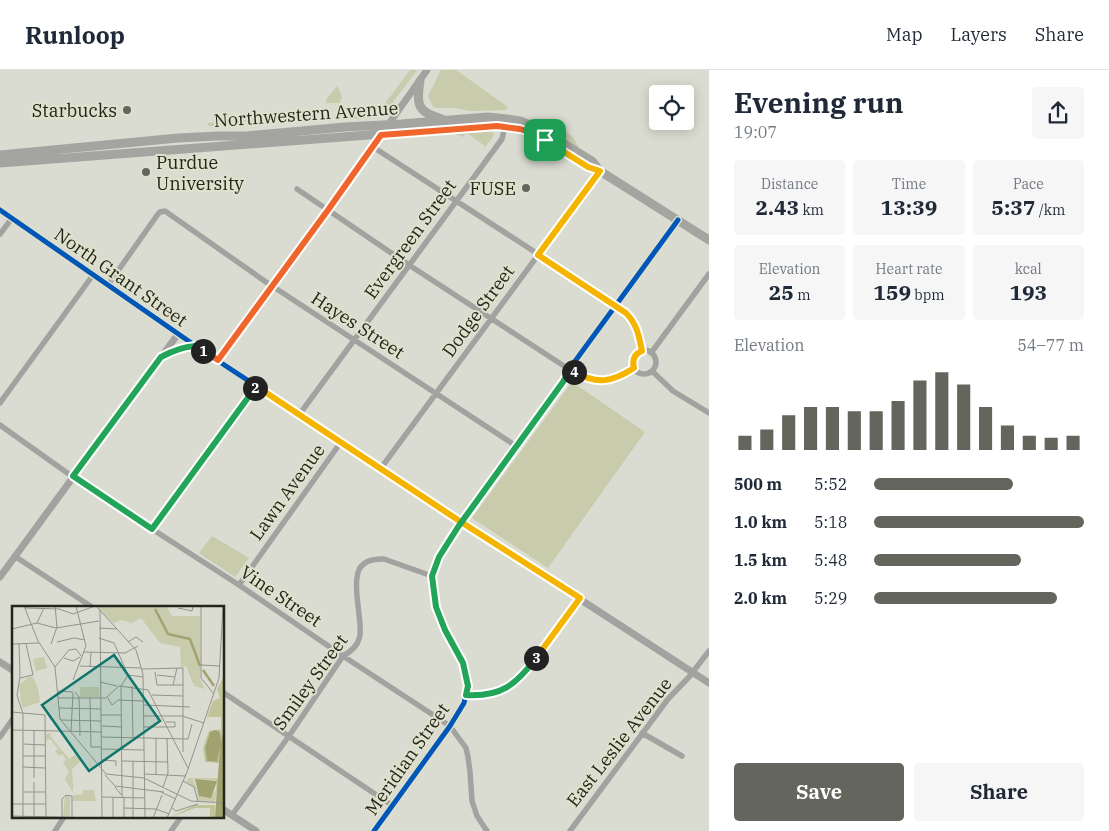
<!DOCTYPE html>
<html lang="en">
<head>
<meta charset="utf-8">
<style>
	body { margin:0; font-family:"IBM Plex Serif",serif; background:#f6f6f7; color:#1f2937; height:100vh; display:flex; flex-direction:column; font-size:19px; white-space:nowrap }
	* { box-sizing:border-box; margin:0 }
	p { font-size:16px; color:#747a83 }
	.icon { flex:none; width:28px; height:28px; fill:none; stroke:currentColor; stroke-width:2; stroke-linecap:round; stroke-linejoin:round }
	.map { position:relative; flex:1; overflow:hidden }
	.panel { display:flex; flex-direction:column; background:#fff; width:400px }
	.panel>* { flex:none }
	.controls { position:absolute; left:649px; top:15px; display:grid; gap:10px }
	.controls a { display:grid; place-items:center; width:45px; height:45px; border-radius:5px; background:#fff; box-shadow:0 2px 12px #0003; font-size:25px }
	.pin { position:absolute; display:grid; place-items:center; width:42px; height:42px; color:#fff; margin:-21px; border-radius:10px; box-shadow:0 2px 8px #0006 }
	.km { position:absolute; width:25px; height:25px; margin:-12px; border-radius:50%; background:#222; color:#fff; font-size:14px; line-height:25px; text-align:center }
	.round { display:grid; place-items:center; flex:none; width:52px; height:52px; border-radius:5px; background:#f6f6f7 }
	.overview { display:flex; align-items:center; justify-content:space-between; height:85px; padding:0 25px }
	h1 { font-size:28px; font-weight:700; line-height:38px }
	.metrics { display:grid; grid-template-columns:repeat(3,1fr); gap:8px; height:85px; padding:5px 25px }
	.metrics div { display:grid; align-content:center; border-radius:5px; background:#f6f6f7; text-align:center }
	.metrics b { font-size:21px; font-weight:700 }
	.metrics small { font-size:14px; font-weight:400 }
	.metrics p { font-size:14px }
	.chart { height:140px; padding:10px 25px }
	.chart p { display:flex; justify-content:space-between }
	.chart svg { width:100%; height:90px; margin-top:5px; stroke:#64655c; stroke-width:6 }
	.cta { display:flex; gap:10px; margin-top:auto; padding:10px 25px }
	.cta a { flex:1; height:58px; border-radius:5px; background:#64655c; color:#fff; font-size:20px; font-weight:700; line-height:58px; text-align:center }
	.cta a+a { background:#f6f6f7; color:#1f2937 }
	ul { padding:0 25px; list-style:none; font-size:16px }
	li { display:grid; grid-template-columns:80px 60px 1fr; align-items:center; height:38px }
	li i { height:12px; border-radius:6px; background:#64655c }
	header { display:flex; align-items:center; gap:30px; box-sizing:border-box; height:70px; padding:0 25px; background:#fff; border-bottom:1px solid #e0e1e3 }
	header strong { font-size:24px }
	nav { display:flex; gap:28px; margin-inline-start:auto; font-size:18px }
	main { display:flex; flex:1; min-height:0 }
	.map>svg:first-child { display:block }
</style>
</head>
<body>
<header>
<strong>Runloop</strong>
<nav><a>Map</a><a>Layers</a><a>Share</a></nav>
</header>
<main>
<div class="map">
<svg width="709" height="761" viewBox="0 0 709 761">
	<rect width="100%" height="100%" fill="#dbdcd1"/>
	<path fill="#c8cbac" d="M410,0H417L385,43L380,40Z
		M441,0H456L508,37L506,40L470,41L455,38H436L433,37L428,26Z
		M337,16C340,22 345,28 339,33H326L327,28Z
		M369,36L375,41L370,48L336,50L335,49L344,37Z
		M271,48V52L270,54L256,55L240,50Z
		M231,51V56H208V53Z
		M561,60C570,64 576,68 578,78L565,70Z
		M493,61L494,65L483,80L485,76L468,64H466L463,67L459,65H456V64Z
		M572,312L645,362L548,498L472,448Z
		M212,466L249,488L235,507L199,483Z"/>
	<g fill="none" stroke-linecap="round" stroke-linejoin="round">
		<path stroke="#a2a2a1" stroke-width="5.5" d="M373,77L578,210L626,243L633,250L639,263L642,281
			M297,119L409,195L564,296C592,313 606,316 634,298
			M0,164L12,148
			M108,215L158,144L160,142L165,141L266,212L516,376
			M632 292a12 12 0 1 1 24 0a12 12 0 1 1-24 0Z
			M651,283L709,204
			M652,301L673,321L709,343
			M0,333L93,205
			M299,345L502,69L505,56
			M0,355L73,407L152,459L239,515L343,586L450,656L466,678L468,687L470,702L472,731L477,746L487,761
			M381,398L600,101
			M152,459L256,316
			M16,487L92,537
			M239,515L341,372
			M224,623L393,736
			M466,625C478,625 489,625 500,621C522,612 535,590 548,572C559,557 569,543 580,528
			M642,663L682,686
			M0,667L14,647
			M232,745L289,666L343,586C350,582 357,577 359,569C361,565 360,559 360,554C359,544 358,535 357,526C355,503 357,488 384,489L432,506
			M55,761L64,747
			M171,761L181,747
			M374,761L450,656L464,633L466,625L467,616L466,602L463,593L445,560L436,537L432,506L439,487L450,469L465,445L563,312L573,294L678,150
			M570,761L668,629L689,607L709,581"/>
		<path stroke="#a2a2a1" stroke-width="7" d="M0,140L200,279L461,452L709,613
			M164,286L177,279L195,276
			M218,290L337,127L427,0
			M0,507L178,264
			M0,592L14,601
			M224,740L256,761"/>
		<path stroke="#a4a5a1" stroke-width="9" d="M420,11C416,36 418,42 442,49
			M0,85L178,68L218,66H246L345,57L401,54L488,47L507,49L520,51L540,59L592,91L600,101
			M0,93L487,56C501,56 515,57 529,62C555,71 574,92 600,101L709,170"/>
		<g stroke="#dfe1cc" stroke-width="8">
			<path id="cycleway" d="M0,140L200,279L552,510
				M374,761L450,656L464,633L466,625L467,616L466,602L463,593L445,560L436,537L432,506L439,487L450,469L465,445L563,312L573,294L678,150"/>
		</g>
		<use href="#cycleway" stroke="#0057b8" stroke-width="5"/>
	</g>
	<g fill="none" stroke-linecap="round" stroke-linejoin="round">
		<g stroke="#fff" stroke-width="10">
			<path id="split-1" d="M203,281L218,290L328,140L381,65L497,56L520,59L530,62L545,70"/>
		</g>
		<g stroke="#fff" stroke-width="10">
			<path id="split-2" d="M203,281L195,276C182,277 172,281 161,287L73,406L152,459L255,318"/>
		</g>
		<g stroke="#fff" stroke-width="10">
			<path id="split-3" d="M255,318L256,316L461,452L580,528L536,588"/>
		</g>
		<g stroke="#fff" stroke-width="10">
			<path id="split-4" d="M536,588C516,615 501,627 466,625L468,616L463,593L445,560L436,537L432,506L439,487L458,457L563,312L570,300L574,302"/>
		</g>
		<g stroke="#fff" stroke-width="10">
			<path id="split-5" d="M545,70L588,97L600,101L538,185L626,243C637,254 639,266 642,281C634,284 632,290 634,298C612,312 598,315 574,302"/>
		</g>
		<use href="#split-1" stroke="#f0652b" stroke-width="6"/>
		<use href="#split-2" stroke="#22a559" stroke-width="6"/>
		<use href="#split-3" stroke="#f5b400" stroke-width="6"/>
		<use href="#split-4" stroke="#22a559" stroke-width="6"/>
		<use href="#split-5" stroke="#f5b400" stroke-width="6"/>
	</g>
	<g fill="#64655c" stroke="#dfe1cc" stroke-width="2">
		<circle cx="127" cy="40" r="5"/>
		<circle cx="146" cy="102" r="5"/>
		<circle cx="526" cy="118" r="5"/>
	</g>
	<g text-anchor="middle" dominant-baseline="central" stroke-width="4" stroke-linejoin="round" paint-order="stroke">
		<g font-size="18" fill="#24251d" stroke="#dfe1cc" text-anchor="end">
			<text x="117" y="40">Starbucks</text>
			<text x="156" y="92" text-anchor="start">Purdue<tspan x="156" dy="21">University</tspan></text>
			<text x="516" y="118">FUSE</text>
		</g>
		<g font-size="18" fill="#24251d" stroke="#dfe1cc">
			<text transform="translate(306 44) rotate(-4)">Northwestern Avenue</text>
			<text transform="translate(410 169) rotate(-54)">Evergreen Street</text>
			<text transform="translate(121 207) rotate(35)">North Grant Street</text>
			<text transform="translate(478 241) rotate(-54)">Dodge Street</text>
			<text transform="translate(358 255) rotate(33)">Hayes Street</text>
			<text transform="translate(287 422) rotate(-54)">Lawn Avenue</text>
			<text transform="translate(281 526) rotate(34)">Vine Street</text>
			<text transform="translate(310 612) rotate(-54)">Smiley Street</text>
			<text transform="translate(619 672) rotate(-52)">East Leslie Avenue</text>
			<text transform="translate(407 689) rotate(-55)">Meridian Street</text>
		</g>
	</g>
	<g transform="translate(12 536)">
		<rect width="212" height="212" fill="#dbdcd1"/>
		<path d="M85,0H154L160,10H188V73L193,83L182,80L174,60L169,61L168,41L148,37L129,12L120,17L110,14L101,17ZM32,51L35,62L24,65L21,53ZM17,71H21L26,82L28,96L10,102L7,79ZM68,81H87L88,92L68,91ZM40,127L38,130L57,153L63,149L69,155L60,163L61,178H64L61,179V187L53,173L57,166L51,157L54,153L50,148L47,150L43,145L46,143L38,133L34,135V128ZM177,172H207L203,196L187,195L184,183L174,175ZM181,173L204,174V184L201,188L187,190ZM71,184H82L84,195H61V189L71,188ZM53,190H58V211H51Z" fill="#c8cbac" fill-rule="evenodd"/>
		<path d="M212,70V118L209,136L208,125L198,126L193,142L195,155L205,156L208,139V157L193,156L191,142L197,125L209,123V111H195L201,95L208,92L205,83ZM183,199H203V212H198V202H183L157,212Z" fill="#c1c499"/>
		<path d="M212,119V212H203L208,141L205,156L195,155L193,142L198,126L203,124L208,126L209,135ZM183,173L205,175L199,192L187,190Z" fill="#a0a370"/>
		<path fill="none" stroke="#a0a370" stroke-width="2.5" d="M143,3L156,28L178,33L188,60M191,64L202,80"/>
		<path fill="none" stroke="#929389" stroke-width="1" d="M12,0L26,35L43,61L48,113L94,168L132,172L179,195L213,197M84,0L124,44L131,68L133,212M189,0V72L202,88M13,2L47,3L61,8L83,0M166,2L180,5L181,0M88,4L90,212M25,17L32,2M87,22L105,23M0,23L25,17L44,22L87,15M87,32L102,37L116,69L131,71M45,36L62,32L73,34M116,36L124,31L131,36M0,38L27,37M7,38L8,71L5,89L11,108V212M39,38L45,21L43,0M72,46L113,47L126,40M52,52L61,55L68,51M189,59L208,60M68,60L129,62M43,61L57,44L64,43L69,50M78,61L79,46M130,63L171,62V146M143,66L145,79H171M145,69L163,71M8,72L21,69L14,38M61,74L74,40L64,0M88,76L105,80M161,79L165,62M120,80L121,132M46,85L61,86M63,86L67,91L68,130M140,89L171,90M46,92H94L107,80L136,84L176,162M78,92L79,141H90M96,92L100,99L106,94L131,95M132,99L178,101M47,102L89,103M0,106L33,109L34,211M89,109H109M132,110H170L192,117M49,114L89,115M90,120L110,121M132,121H163V116H154M0,124L90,126M22,125V172M59,125L61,87M90,131L176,133L180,118M144,132V168M11,138L33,139M90,143L132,144M11,150H33M90,154L104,155V160M110,155L156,156M121,155V212M11,161L33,162M133,168L173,170M93,169L103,180L152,186M171,175L182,181L186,195M22,176V210M103,181L112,192V212M151,181L156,167L155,133M11,186H33M149,186L164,193M110,189L109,80L116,69M90,191L133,192M0,198H34M159,201L164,205L186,198M112,202L144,203L157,208M0,210L82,212M50,211V193L54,189L60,190V211M101,212V191M141,212L150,189M155,212L175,166L207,72L211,0"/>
		<path fill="#0f766e" fill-opacity="0.15" stroke="#0f766e" stroke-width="2.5" d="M102,49L148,115L77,165L30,99Z"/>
		<rect width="212" height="212" fill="none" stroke="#24251d" stroke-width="2.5"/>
	</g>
</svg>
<div class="controls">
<a><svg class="icon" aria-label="locate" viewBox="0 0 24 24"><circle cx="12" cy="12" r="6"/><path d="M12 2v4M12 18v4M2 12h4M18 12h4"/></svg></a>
</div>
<div class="pin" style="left:545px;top:70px;background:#1e9e55"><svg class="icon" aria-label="arrive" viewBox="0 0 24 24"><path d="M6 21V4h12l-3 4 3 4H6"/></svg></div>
<b class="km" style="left:203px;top:281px">1</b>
<b class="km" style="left:255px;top:318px">2</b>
<b class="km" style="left:536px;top:588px">3</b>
<b class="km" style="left:574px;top:302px">4</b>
</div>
<section class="panel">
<div class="overview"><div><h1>Evening run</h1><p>19:07</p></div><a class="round"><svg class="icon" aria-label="share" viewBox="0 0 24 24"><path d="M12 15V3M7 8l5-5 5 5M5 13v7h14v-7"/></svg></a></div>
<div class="metrics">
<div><p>Distance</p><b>2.43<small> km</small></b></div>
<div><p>Time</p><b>13:39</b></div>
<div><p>Pace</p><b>5:37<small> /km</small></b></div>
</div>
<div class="metrics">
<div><p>Elevation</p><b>25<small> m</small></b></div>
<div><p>Heart rate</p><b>159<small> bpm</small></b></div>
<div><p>kcal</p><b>193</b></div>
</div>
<div class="chart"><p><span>Elevation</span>54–77 m</p>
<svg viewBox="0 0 160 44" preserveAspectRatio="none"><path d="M5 44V37M15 44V34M25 44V27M35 44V23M45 44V23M55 44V25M65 44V25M75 44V20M85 44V10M95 44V6M105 44V12M115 44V23M125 44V32M135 44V37M145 44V38M155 44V37"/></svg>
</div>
<ul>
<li><b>500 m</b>5:52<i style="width:66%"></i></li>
<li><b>1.0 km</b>5:18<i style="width:100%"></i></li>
<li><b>1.5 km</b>5:48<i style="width:70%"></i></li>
<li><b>2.0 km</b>5:29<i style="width:87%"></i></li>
</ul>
<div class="cta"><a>Save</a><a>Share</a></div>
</section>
</main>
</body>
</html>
